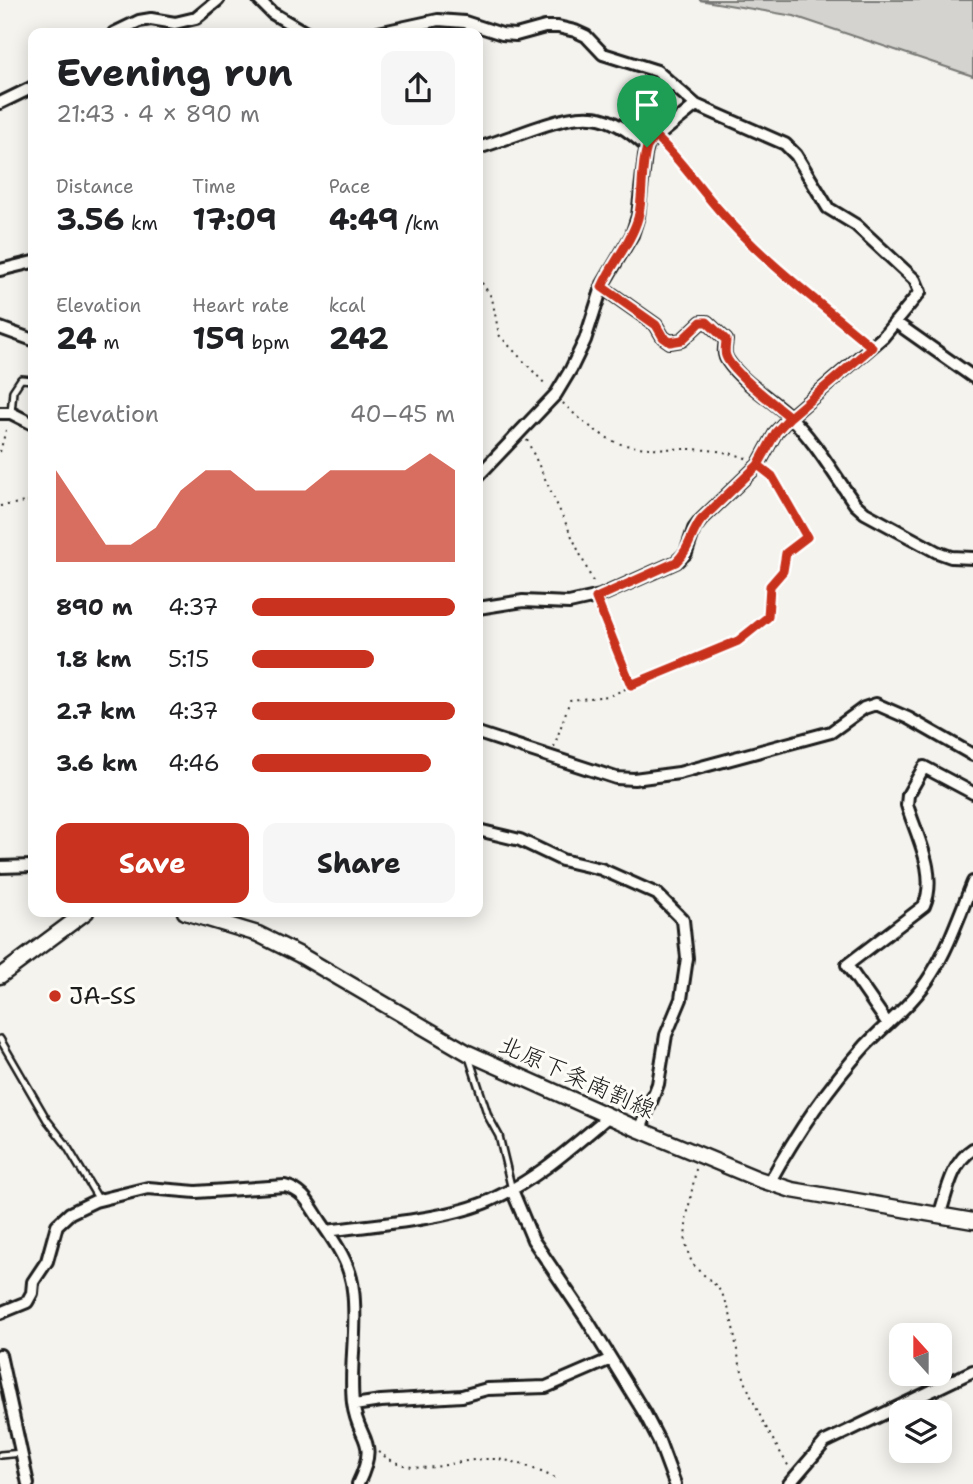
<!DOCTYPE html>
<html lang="en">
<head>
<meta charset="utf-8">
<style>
	body { margin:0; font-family:"Shantell Sans","Klee One",sans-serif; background:#f6f6f6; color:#202124; height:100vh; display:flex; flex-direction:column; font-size:26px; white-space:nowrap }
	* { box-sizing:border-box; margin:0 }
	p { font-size:23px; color:#757577 }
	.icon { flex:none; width:38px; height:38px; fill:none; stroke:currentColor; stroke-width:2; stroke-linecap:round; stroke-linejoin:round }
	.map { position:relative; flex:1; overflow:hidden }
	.drawer { position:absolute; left:28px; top:28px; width:455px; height:889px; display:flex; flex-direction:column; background:#fff; border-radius:14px; box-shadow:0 4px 18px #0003 }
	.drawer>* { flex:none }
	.needle { width:46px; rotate:339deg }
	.buttons { position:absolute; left:889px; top:1323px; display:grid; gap:14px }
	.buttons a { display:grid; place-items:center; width:63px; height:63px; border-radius:14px; background:#fff; box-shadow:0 4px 18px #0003; font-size:35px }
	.pin { position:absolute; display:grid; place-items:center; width:60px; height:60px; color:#fff; margin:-72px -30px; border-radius:50% 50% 50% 0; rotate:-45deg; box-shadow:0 0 7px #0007 }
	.pin .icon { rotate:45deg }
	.round { display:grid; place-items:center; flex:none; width:74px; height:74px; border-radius:14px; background:#f6f6f6 }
	.head { display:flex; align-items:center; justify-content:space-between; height:119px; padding:0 28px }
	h1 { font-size:38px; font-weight:700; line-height:52px }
	.metrics { display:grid; grid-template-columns:repeat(3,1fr); gap:10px; height:119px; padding:7px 28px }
	.metrics div { display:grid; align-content:center }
	.metrics b { font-size:30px; font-weight:700 }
	.metrics small { font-size:19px; font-weight:400 }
	.metrics p { font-size:19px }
	.chart { height:196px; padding:14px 28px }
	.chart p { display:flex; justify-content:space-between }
	.chart svg { width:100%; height:126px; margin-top:7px; fill:#c8321e; opacity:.7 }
	.cta { display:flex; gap:14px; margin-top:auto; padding:14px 28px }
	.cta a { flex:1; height:80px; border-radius:14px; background:#c8321e; color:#fff; font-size:28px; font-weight:700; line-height:80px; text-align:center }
	.cta a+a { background:#f6f6f6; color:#202124 }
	ul { padding:0 28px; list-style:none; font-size:23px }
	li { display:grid; grid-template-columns:112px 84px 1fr; align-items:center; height:52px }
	li i { height:18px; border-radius:9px; background:#c8321e }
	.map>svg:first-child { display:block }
</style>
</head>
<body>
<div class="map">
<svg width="973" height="1484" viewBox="0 0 973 1484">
	<rect width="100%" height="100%" fill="#f4f3ee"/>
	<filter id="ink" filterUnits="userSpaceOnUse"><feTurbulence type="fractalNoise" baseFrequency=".0143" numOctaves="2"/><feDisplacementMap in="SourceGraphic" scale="14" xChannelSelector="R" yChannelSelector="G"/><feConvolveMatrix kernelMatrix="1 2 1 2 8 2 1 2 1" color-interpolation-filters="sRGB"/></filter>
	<g filter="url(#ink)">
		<path fill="#d4d3cf" stroke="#787876" stroke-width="2" d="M699,0H973V76L794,16Z"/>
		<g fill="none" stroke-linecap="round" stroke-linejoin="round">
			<g stroke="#1c1c1c" stroke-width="10">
				<path id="lane" d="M11,413L13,391L21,379L33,380
					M0,1039L47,1120L65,1143L99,1200
					M469,1057L488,1116L499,1136L512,1190
					M0,1455L22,1453"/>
			</g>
			<g stroke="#1c1c1c" stroke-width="16">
				<path id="street" d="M259,0L272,13L306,33
					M114,33L139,21L151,19L175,23L196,18L218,0
					M378,33L438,20L465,22L502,34L516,35L545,27H558L575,31L586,36L603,54L657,71L696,105L785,144L796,155L828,208L856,225L915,280L920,292L883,337L790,417L776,432L758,465L701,520L694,529L686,553L676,562L600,596L569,603L523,601L478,608
					M0,103L33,87
					M478,148C497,142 516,135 536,128C586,111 606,110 647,147
					M0,270L33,262
					M602,287L656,325L663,337L670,342L682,340L701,322H707L726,340C725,348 723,354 728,361C743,383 770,398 789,416C815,441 834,475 855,504L865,513L937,552L951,557L973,558
					M895,322L973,377
					M0,328L33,340
					M0,413H11L33,424
					M478,476L556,394L571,369L585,340L603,284L632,235L638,216L645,155L648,144L696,105
					M478,733L616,778L634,779L679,773L831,732L864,708L876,704L908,718L973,755
					M478,830L520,840L562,860L601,869L657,894L683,920L687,958L681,999L666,1035L658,1084L640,1130
					M0,867L33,866
					M888,1024L847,965L924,906C938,874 917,837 907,805L908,795L924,767L973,793
					M769,1183C796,1134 827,1088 865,1046C887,1023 914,1003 931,975C949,947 960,913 973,882
					M512,1190L533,1240L587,1320L645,1414L659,1441L675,1484
					M939,1216C947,1193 951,1163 973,1149
					M328,1231C377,1224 447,1220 491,1200C536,1180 572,1147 609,1116
					M0,1313L27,1302L32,1293L33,1282L47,1261L57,1225L70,1213L95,1201L148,1188L196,1192L285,1186C305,1191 310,1206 321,1222C335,1242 351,1265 353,1290C358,1327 349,1365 353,1403C358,1443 380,1437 358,1484
					M0,1355L28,1484
					M354,1405L381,1401L462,1396L487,1389L546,1387L611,1359
					M789,1484L825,1442L973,1371"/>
			</g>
			<g stroke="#1c1c1c" stroke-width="19">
				<path id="secondary" d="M185,912L258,934L300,955L468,1053L640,1130L758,1179L792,1190L973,1221
					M0,976L86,912"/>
			</g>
			<path stroke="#1c1c1c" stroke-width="2" stroke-dasharray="2 5" stroke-linecap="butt" d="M666,146C687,166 701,192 721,212C764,258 813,297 861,338
				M478,277L492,298L499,335L547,386
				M563,403C575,416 607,442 625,445C666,453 709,443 748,459
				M527,440L594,584
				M0,452L7,426
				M0,506L33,501
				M600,609L630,685
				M554,747L570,700L609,696L738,641L768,617L770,586L783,571L786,553L807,537L787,499L767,472
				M696,1169C693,1188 683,1226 686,1243C691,1276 709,1272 722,1294C735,1317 734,1346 742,1371C752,1405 771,1437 789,1467
				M378,1452C423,1484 448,1457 495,1459C517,1460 538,1471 558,1479"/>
			<use href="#lane" stroke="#fdfcf7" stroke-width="5"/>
			<use href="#street" stroke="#fdfcf7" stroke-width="10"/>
			<use href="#secondary" stroke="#fdfcf7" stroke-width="14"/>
		</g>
	</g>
	<g fill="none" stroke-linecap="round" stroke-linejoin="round" filter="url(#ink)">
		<g stroke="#fff" stroke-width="14">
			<path id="route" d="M647,147C640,170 644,195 638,218C631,243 612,263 602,287L656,325L663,337L670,342L682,340L701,322H707L726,340C726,345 724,351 726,356C731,372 776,405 790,417L776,432L758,465L772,476L807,537L786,553L783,571L770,586L768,617L738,641L631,685L596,598L676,562C690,549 690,535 701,520L758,465L776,432L790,417L872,347C820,303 763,261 719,210C696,184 681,160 655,136L647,147"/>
		</g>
		<use href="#route" stroke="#c8321e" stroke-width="9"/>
	</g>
	<circle fill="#c8321e" stroke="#fdfcf7" stroke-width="2.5" cx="55" cy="996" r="7"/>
	<g text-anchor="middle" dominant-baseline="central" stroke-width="6" stroke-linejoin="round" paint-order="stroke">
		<g font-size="24" fill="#1c1c1c" stroke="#fdfcf7" text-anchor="start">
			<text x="69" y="996">JA-SS</text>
		</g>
		<g font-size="24" fill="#1c1c1c" stroke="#fdfcf7">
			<text transform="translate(577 1077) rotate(24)">北原下条南割線</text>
		</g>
	</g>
</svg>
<div class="buttons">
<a><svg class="needle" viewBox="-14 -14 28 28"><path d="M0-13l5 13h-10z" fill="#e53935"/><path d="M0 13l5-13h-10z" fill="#757577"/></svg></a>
<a><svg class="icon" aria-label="layers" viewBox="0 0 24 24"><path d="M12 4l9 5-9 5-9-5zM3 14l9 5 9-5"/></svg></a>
</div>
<div class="pin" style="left:647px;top:147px;background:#1e9e55"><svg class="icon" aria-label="arrive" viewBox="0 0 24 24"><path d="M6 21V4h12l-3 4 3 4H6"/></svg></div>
<section class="drawer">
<div class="head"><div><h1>Evening run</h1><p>21:43 · 4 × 890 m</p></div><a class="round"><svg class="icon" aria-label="share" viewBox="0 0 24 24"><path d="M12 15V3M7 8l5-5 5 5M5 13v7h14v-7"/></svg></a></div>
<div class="metrics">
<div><p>Distance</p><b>3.56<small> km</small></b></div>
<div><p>Time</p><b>17:09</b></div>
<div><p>Pace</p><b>4:49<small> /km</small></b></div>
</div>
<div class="metrics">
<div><p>Elevation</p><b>24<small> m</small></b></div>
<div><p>Heart rate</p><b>159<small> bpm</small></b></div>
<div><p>kcal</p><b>242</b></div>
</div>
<div class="chart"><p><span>Elevation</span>40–45 m</p>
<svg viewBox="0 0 160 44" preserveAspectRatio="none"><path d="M0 44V12L10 25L20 38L30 38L40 32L50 19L60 12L70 12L80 19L90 19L100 19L110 12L120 12L130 12L140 12L150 6L160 12V44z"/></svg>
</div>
<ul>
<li><b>890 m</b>4:37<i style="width:100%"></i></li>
<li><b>1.8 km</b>5:15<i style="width:60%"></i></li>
<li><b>2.7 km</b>4:37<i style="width:100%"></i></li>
<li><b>3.6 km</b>4:46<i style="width:88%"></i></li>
</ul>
<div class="cta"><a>Save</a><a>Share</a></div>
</section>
</div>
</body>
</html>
